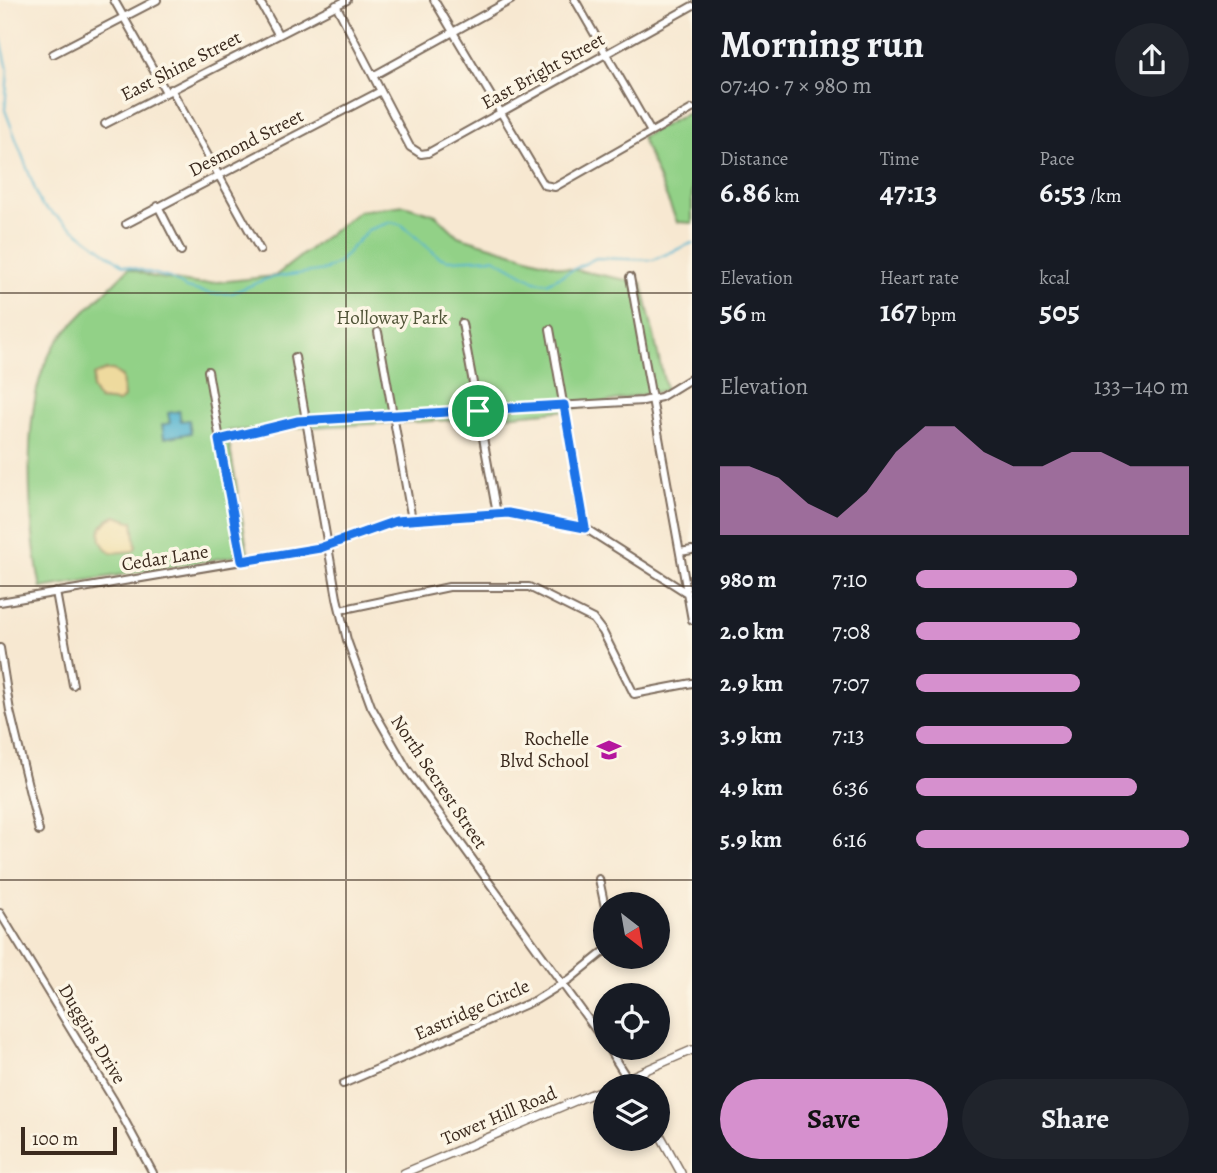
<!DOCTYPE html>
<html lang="en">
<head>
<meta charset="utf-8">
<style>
	body { margin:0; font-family:Alegreya,serif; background:#20242c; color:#f1f3f6; height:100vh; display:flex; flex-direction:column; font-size:26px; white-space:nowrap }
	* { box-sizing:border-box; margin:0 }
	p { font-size:23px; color:#9ea1a6 }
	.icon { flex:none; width:38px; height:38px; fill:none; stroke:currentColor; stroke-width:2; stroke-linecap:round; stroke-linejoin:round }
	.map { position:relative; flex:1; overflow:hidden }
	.panel { display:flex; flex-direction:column; background:#171b24; width:525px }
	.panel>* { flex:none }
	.needle { width:46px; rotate:149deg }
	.buttons { position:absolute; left:593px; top:892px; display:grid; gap:14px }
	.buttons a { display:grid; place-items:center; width:77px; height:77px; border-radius:50%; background:#171b24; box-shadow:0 4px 10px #0003; font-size:35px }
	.scale { position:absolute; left:21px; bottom:18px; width:96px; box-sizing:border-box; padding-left:7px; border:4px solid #3b2a1e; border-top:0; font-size:19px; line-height:24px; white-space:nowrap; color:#3b2a1e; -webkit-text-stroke:5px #fcf5e5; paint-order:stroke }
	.pin { position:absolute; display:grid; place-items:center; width:60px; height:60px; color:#fff; margin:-30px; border:4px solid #fff; border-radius:50%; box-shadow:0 2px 7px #0007 }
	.round { display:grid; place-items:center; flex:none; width:74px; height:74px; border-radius:37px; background:#20242c }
	.head { display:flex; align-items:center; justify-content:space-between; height:119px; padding:0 28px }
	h1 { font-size:38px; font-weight:700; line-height:52px }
	.stats { display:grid; grid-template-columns:repeat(3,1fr); gap:10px; height:119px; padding:7px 28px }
	.stats div { display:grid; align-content:center }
	.stats b { font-size:30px; font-weight:700 }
	.stats small { font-size:19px; font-weight:400 }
	.stats p { font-size:19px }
	.chart { height:196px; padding:14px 28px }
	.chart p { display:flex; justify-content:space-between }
	.chart svg { width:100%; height:126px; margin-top:7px; fill:#d690ce; opacity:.7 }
	.action { display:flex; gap:14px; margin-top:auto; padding:14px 28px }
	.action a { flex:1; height:80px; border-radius:42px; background:#d690ce; color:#111; font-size:28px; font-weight:700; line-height:80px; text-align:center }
	.action a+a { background:#20242c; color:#f1f3f6 }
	ul { padding:0 28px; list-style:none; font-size:23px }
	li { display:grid; grid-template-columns:112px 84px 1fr; align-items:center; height:52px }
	li i { height:18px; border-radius:9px; background:#d690ce }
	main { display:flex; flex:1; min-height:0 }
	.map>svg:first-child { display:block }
</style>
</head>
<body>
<main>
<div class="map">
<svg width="692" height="1173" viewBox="0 0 692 1173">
	<rect width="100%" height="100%" fill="#fcf5e5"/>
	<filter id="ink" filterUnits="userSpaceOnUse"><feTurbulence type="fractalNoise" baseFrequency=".0143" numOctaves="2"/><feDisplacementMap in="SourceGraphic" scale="14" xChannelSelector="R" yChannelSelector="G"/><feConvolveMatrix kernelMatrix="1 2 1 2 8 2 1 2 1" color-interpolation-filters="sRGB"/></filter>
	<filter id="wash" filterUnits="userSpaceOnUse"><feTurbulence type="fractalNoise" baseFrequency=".00686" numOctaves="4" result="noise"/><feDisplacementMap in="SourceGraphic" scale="28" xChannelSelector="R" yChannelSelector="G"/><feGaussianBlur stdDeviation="1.57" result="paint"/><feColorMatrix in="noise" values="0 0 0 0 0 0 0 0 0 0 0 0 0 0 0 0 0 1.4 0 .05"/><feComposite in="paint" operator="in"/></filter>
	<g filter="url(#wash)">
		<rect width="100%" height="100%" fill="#f7e8d1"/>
		<path fill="#92d187" stroke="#667e52" stroke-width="2" d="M692,111V223L677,222L641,137Z
			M404,205L436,215L458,236L561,267L642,283L666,390L567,410L474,419L227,431L248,554L41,588C28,527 18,391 58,341C79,315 106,292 129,268L153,277L200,284L275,276L359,211Z"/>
		<path fill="#eeda9e" stroke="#94825e" stroke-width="2" d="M106,370H113L122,377L124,398L119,402L99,400L92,389L94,375Z
			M116,516L133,522L136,547L133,551L111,553C95,541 97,523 116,516Z"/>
		<path fill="#52b4d0" stroke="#466f77" stroke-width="2" d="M179,411L181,421L189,420L191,433L164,438L162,425L170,423L168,413Z"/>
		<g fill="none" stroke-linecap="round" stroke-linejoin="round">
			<path stroke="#52b4d0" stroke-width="2" d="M0,34L8,70L5,110L41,205L123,265L170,278L186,288L212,294L232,293L269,278L325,270L338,263L368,230L391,222L402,225L439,257L448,260L494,258L535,281L547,283L596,258L653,260L692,243"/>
		</g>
	</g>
	<g filter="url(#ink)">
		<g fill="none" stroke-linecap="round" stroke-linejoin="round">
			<g stroke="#7d6c5d" stroke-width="10">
				<path id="minor" d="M114,0L166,92
					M259,0L278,34
					M434,0L544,185L555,187L692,109
					M575,0L651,132
					M336,5L410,147L421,154L428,153L692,6
					M53,54L157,0
					M373,76L511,0
					M171,89L260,250
					M105,124L347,0
					M158,206L181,251
					M126,224L381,91
					M630,277L692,620
					M462,323L497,514
					M550,329L585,528
					M378,332L412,520
					M295,357L337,598L347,640L371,706L407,769L606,1044
					M208,371L241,561
					M219,440L298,421L643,401L661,397L692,378
					M680,552L692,550
					M56,592L73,685
					M0,602L319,548L396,521L508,513L585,528L687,593
					M340,610L449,587H529L593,619L603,632L634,694L692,683
					M0,648L10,711L39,831
					M599,879L606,912
					M0,913L113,1099L153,1173
					M608,1048L627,1078
					M343,1084L536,1000L570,979L606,950"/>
			</g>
			<g stroke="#7d6c5d" stroke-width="10">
				<path id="tertiary" d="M607,1087L692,1050
					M658,1131L681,1173
					M404,1173L606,1088"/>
			</g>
			<use href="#minor" stroke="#fff" stroke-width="6"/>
			<use href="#tertiary" stroke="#fff" stroke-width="7"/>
		</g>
	</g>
	<g fill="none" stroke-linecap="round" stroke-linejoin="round" filter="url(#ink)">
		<g stroke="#fff" stroke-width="14">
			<path id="route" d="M564,405L585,528L508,513L396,521L320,548L242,561L219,440L298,421Z"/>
		</g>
		<use href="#route" stroke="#1a73e8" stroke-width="9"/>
	</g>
	<path fill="none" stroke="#3b2a1e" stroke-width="2" stroke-opacity="0.55" d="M346,0V1173M0,293H692M0,586H692M0,880H692"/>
	<defs>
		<g id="school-bare" transform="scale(1.89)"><path d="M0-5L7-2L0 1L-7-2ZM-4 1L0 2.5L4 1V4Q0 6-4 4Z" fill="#b5179e" stroke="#fcf5e5" stroke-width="2.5" paint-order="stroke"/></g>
	</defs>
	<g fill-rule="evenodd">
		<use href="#school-bare" x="609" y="750"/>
	</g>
	<g text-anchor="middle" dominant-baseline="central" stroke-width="7" stroke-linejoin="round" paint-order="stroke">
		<g font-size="19" fill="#3b2a1e" stroke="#fcf5e5">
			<text transform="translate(181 66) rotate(-27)">East Shine Street</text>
			<text transform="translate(543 71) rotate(-29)">East Bright Street</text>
			<text transform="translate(246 143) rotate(-27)">Desmond Street</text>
			<text transform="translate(165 558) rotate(-9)">Cedar Lane</text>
			<text transform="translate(439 782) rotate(56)">North Secrest Street</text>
			<text transform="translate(472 1010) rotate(-24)">Eastridge Circle</text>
			<text transform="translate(92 1034) rotate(59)">Duggins Drive</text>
			<text transform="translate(499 1116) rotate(-23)">Tower Hill Road</text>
		</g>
		<g font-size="19" fill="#515438" stroke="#fcf5e5">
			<text x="392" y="318">Holloway Park</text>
		</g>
		<g font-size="19" fill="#3b2a1e" stroke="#fcf5e5" text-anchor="end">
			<text x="589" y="739">Rochelle<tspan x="589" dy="22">Blvd School</tspan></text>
		</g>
	</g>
</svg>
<div class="buttons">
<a><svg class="needle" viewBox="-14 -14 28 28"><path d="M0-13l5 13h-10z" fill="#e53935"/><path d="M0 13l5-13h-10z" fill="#9ea1a6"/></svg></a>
<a><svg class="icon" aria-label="locate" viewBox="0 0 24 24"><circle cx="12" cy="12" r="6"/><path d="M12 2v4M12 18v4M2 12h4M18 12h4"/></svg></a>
<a><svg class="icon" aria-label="layers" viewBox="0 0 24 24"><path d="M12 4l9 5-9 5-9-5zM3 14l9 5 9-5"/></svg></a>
</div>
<div class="scale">100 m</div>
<div class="pin" style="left:478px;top:411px;background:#1e9e55"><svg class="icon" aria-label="arrive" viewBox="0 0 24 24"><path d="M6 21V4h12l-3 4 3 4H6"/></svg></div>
</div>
<section class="panel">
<div class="head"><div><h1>Morning run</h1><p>07:40 · 7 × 980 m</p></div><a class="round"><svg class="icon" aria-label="share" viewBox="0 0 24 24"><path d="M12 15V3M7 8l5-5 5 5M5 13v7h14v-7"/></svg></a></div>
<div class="stats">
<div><p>Distance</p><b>6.86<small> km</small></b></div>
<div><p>Time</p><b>47:13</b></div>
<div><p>Pace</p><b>6:53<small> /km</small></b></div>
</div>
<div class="stats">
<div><p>Elevation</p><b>56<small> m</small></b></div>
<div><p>Heart rate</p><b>167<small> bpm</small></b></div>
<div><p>kcal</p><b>505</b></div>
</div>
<div class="chart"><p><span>Elevation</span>133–140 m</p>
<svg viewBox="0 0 160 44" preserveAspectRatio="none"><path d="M0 44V20L10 20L20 24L30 33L40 38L50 29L60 15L70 6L80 6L90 15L100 20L110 20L120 15L130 15L140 20L150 20L160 20V44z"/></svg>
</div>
<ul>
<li><b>980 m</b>7:10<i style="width:59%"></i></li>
<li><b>2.0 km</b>7:08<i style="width:60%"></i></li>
<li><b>2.9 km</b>7:07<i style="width:60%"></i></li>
<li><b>3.9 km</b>7:13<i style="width:57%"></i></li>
<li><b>4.9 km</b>6:36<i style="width:81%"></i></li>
<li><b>5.9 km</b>6:16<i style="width:100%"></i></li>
</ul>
<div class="action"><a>Save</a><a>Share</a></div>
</section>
</main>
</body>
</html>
